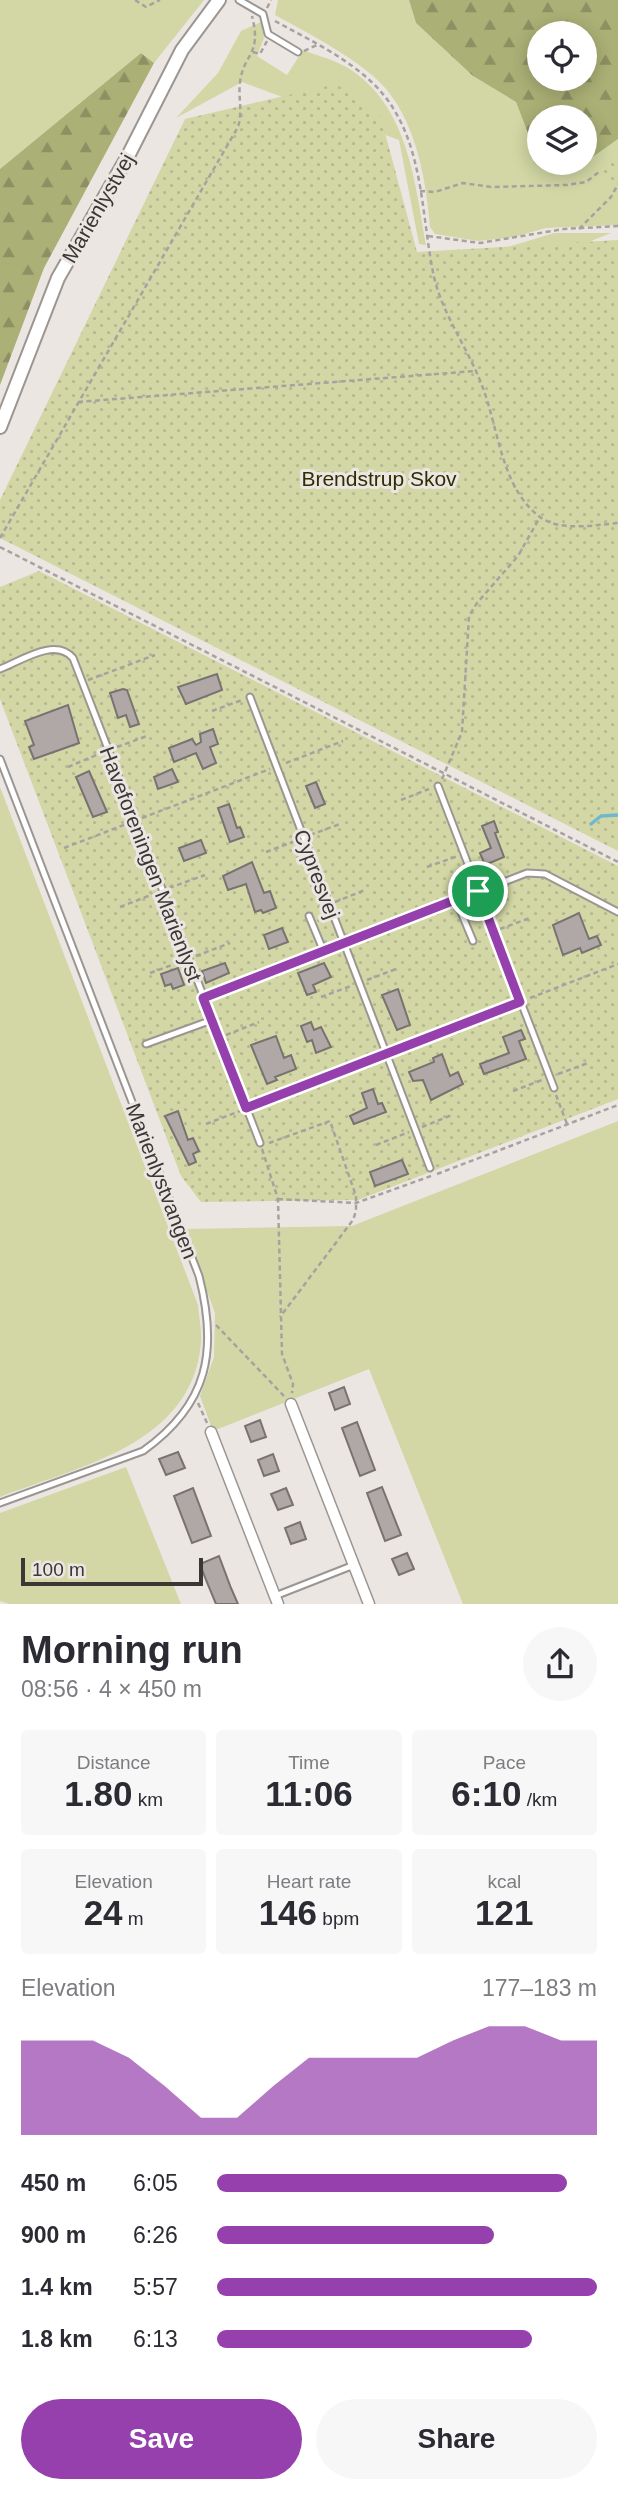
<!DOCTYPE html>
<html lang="en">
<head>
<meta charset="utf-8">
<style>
	body { margin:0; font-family:Helvetica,sans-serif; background:#f7f7f7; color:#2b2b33; height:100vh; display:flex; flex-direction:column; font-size:26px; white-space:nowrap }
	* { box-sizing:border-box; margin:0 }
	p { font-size:23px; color:#7c7c81 }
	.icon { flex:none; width:38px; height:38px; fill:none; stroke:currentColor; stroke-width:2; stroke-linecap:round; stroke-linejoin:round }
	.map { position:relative; height:1604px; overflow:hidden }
	.details { display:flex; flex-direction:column; background:#fff; flex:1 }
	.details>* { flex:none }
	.tools { position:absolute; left:527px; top:21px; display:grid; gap:14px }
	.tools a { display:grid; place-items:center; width:70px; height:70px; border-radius:50%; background:#fff; box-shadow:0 4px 18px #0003; font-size:35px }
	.scale { position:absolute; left:21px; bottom:18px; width:182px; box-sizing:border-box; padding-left:7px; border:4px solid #3a3736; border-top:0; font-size:19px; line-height:24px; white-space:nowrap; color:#3a3736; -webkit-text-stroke:5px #ece6e2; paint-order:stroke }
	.pin { position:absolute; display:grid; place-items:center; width:60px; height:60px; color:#fff; margin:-30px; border:4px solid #fff; border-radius:50%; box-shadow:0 2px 7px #0007 }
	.round { display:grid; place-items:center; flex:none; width:74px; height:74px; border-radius:37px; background:#f7f7f7 }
	.head { display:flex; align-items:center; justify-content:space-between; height:119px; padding:0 21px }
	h1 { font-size:38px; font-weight:600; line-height:52px }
	.metrics { display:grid; grid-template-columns:repeat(3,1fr); gap:10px; height:119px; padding:7px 21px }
	.metrics div { display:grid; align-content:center; border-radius:7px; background:#f7f7f7; text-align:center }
	.metrics b { font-size:35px; font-weight:600 }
	.metrics small { font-size:19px; font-weight:400 }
	.metrics p { font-size:19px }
	.chart { height:196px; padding:14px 21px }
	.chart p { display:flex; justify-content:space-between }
	.chart svg { width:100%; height:126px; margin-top:7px; fill:#9540ad; opacity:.7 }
	.cta { display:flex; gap:14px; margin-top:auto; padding:14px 21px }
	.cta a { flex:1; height:80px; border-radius:42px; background:#9540ad; color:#fff; font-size:28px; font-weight:600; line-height:80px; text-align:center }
	.cta a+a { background:#f7f7f7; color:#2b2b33 }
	ul { padding:0 21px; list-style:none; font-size:23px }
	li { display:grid; grid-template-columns:112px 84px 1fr; align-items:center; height:52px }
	li i { height:18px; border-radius:9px; background:#9540ad }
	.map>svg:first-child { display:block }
</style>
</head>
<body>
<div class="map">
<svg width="618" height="1604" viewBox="0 0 618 1604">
	<defs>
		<pattern id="forest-firs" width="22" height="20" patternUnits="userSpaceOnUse" patternTransform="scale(1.75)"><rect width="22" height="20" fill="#abb076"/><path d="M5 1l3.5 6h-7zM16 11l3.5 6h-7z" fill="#8c9062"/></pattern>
		<pattern id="park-dots" width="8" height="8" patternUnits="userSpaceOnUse" patternTransform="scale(1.75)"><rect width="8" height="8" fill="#d2d7a5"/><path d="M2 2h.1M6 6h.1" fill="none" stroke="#b5b98f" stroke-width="1.8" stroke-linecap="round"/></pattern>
	</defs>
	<rect width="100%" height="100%" fill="#ece6e2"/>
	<path fill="#d2d7a5" d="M0,0H204L154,63L141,53L0,169Z
		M278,0H409L416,23L473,76L516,102L534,149L539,152V163H557L573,172L618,139V225L546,228L514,237L478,241L435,234L430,227C426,181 417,127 387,90C364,62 308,33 275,15Z
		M261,22L264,38L257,56L287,75L303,50C318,56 335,60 348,68C408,105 415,182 426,245L419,244L399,140L242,82L176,118L218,73L241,31Z
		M554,233H611L586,243L505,248Z
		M0,787L198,1305C199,1317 202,1331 201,1343C192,1445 79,1466 0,1497Z
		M618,1121V1604H463L369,1369L213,1431L200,1396L214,1357L215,1313L184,1229L352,1226Z
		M126,1467L181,1604H9L0,1601V1513Z"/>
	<path fill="url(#forest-firs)" fill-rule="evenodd" d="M409,0H618V139L572,172L557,163H584V117H539V152L534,149L516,102L473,76L416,23ZM539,33H584V79H539Z
		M141,53L154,63L44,268L0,385V169Z"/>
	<path fill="url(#park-dots)" d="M336,84L380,114L417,252L618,240V851L0,538V500L185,119Z
		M618,147V185H611L597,170Z
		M39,571L618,866V1099L358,1200L201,1202L181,1176L0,699V587Z"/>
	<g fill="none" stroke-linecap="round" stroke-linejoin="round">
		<path stroke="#70b8cf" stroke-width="3.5" d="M591,824L601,816L618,815"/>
	</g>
	<path fill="#afa8a6" stroke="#787270" stroke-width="2" d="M217,674L222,690L186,704L178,687Z
		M123,689L127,690L139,724L130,727L126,715L118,718L110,693Z
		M68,705L79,743L34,759L29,747L34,745L25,721Z
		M213,729L218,744L210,747L216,763L203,769L196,753L174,762L169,748L192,739L196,745L201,742L200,734Z
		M172,769L178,782L158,789L154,777Z
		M89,771L107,812L93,817L76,777Z
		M316,782L325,804L315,808L306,786Z
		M229,804L237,828L240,827L244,837L230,842L218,808Z
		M494,821L498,832L495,833L504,857L485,865L480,853L491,848L482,826Z
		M201,840L206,853L184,861L179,848Z
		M252,862L264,893L270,891L276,908L263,913L261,910L255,912L246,884L228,890L223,876Z
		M579,913L589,939L597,936L601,945L582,953L580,948L563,955L553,925Z
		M282,928L288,942L269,949L264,935Z
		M225,963L229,973L206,983L202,971Z
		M324,963L331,977L313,985L316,992L307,995L298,973Z
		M178,968L184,985L173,989L171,984L165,986L161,974Z
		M398,989L410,1025L397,1030L382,995Z
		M311,1022L314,1030L321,1027L331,1047L316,1053L312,1040L307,1042L301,1026Z
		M521,1030L525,1039L519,1041L526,1059L484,1074L480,1064L509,1053L503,1037Z
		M276,1036L284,1058L291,1055L296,1069L275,1077L277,1080L267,1084L251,1045Z
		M442,1054L450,1076L458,1072L463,1084L431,1100L423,1080L413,1081L409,1072L434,1062L433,1058Z
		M373,1089L378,1104L382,1103L386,1112L354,1124L350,1116L367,1108L362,1093Z
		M178,1111L188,1140L193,1138L199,1151L193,1154L196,1162L189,1165L165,1116Z
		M402,1160L408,1174L375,1186L370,1172Z
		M344,1387L350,1404L335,1410L329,1393Z
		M260,1420L266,1437L251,1442L245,1426Z
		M357,1422L375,1470L360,1476L342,1428Z
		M178,1452L185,1468L166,1475L159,1459Z
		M273,1454L279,1471L264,1476L258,1460Z
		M382,1487L401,1535L385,1541L367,1493Z
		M193,1488L211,1536L192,1543L174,1496Z
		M286,1488L293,1505L278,1510L271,1494Z
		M300,1522L306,1539L291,1544L285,1528Z
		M407,1553L414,1569L399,1575L392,1559Z
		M219,1556L231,1588L238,1604H216L206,1580L200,1564Z"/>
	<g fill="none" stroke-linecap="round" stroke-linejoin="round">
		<g stroke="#9b9692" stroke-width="9">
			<path id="service" d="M239,0L263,14L268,34L298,52
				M0,669C21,661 55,637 73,658L260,1143
				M250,697L430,1168
				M0,759L199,1276C218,1350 209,1404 143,1451L0,1503
				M438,786L554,1088
				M456,900L473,941
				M309,916L324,952
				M203,998L527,873L545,874L618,912
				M146,1044L212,1020
				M275,1596L354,1565"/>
		</g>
		<g stroke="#9b9692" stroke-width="13">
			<path id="minor" d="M291,1404L369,1604
				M211,1432L278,1604"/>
		</g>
		<g stroke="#9b9692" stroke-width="16">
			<path id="tertiary" d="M0,427L58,278L128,156L182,50L219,0"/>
		</g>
		<path stroke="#a7a29f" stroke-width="2.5" stroke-dasharray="5 3.5" stroke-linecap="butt" d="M135,0L146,7L160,0
			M267,8L271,0
			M275,21C315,43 368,67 393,108C424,157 422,221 434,277C443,315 467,347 481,383C499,427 500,487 540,517C560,532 595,525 618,523
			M304,51L317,45
			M253,52L260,54L267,41
			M420,191L435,192L463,183L491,187L567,185L586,182L599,172
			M579,229L611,197L618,184
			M428,236L480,243L564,229L618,226
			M78,402L475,371
			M0,538L238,127C243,111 238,98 240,82C244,52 262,56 252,16
			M0,547L618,862
			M88,680L155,655
			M212,711L242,700
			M117,747L147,736
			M286,763L343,741
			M68,767L101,753
			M442,779L462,732L469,616L477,603L518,556L540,517
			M401,800L429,789
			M142,818L270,769
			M310,835L340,824
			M64,848L129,823
			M266,852L298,840
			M427,867L458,856
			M169,888L205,875
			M335,902L365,890
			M120,907L156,893
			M500,929L530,918
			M196,956L230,943
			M150,973L183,961
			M367,980L396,969
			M321,997L351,986
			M530,998L618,964
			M226,1035L259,1022
			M393,1051L514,1004
			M558,1074L588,1063
			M513,1091L542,1080
			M556,1095L567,1124
			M256,1105L380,1056
			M206,1124L240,1111
			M422,1127L452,1115
			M269,1143L330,1121L356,1196V1211L353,1220L280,1317
			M376,1145L409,1132
			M262,1149L278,1199L282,1354L293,1384L292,1393
			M437,1174L618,1105
			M278,1199L356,1203L431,1176
			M216,1325L284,1396
			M198,1403L207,1423"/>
		<use href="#service" stroke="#fff" stroke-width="5"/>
		<use href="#minor" stroke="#fff" stroke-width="10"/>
		<use href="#tertiary" stroke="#fff" stroke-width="12"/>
	</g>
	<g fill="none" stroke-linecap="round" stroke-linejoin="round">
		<g stroke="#fff" stroke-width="14">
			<path id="route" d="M478,891L520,1002L246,1108L203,998Z"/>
		</g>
		<use href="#route" stroke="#9540ad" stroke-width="9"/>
	</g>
	<g text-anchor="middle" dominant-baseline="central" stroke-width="6" stroke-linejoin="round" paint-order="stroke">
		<g font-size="21" fill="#3a3736" stroke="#ece6e2">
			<text transform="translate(98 208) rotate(-60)">Marienlystvej</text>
			<text transform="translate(151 864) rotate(69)">Haveforeningen Marienlyst</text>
			<text transform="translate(317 874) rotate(69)">Cypresvej</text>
			<text transform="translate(162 1181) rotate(69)">Marienlystvangen</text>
		</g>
		<g font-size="21" fill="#2e2f00" stroke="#ece6e2">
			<text x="379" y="478">Brendstrup Skov</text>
		</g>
	</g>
</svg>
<div class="tools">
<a><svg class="icon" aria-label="locate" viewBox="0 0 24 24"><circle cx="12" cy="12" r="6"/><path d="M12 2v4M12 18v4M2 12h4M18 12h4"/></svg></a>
<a><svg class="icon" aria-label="layers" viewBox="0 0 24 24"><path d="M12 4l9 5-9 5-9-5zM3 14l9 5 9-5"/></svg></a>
</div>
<div class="scale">100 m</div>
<div class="pin" style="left:478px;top:891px;background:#1e9e55"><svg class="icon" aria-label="arrive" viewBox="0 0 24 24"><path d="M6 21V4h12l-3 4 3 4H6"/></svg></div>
</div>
<section class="details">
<div class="head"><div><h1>Morning run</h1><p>08:56 · 4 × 450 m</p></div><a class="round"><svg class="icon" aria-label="share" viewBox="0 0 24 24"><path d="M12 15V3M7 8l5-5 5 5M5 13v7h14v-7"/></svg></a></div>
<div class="metrics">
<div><p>Distance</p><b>1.80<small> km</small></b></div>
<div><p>Time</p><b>11:06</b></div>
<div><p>Pace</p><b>6:10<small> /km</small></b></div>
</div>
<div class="metrics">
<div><p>Elevation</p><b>24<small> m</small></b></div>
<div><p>Heart rate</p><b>146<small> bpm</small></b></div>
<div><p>kcal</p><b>121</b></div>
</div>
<div class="chart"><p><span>Elevation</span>177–183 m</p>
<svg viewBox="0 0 160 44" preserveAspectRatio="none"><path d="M0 44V11L10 11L20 11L30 17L40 27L50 38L60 38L70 27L80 17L90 17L100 17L110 17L120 11L130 6L140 6L150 11L160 11V44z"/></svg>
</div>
<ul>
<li><b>450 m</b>6:05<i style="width:92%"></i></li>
<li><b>900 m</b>6:26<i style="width:73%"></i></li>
<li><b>1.4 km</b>5:57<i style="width:100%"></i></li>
<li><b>1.8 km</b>6:13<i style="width:83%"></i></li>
</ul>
<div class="cta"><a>Save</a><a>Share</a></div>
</section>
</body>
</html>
